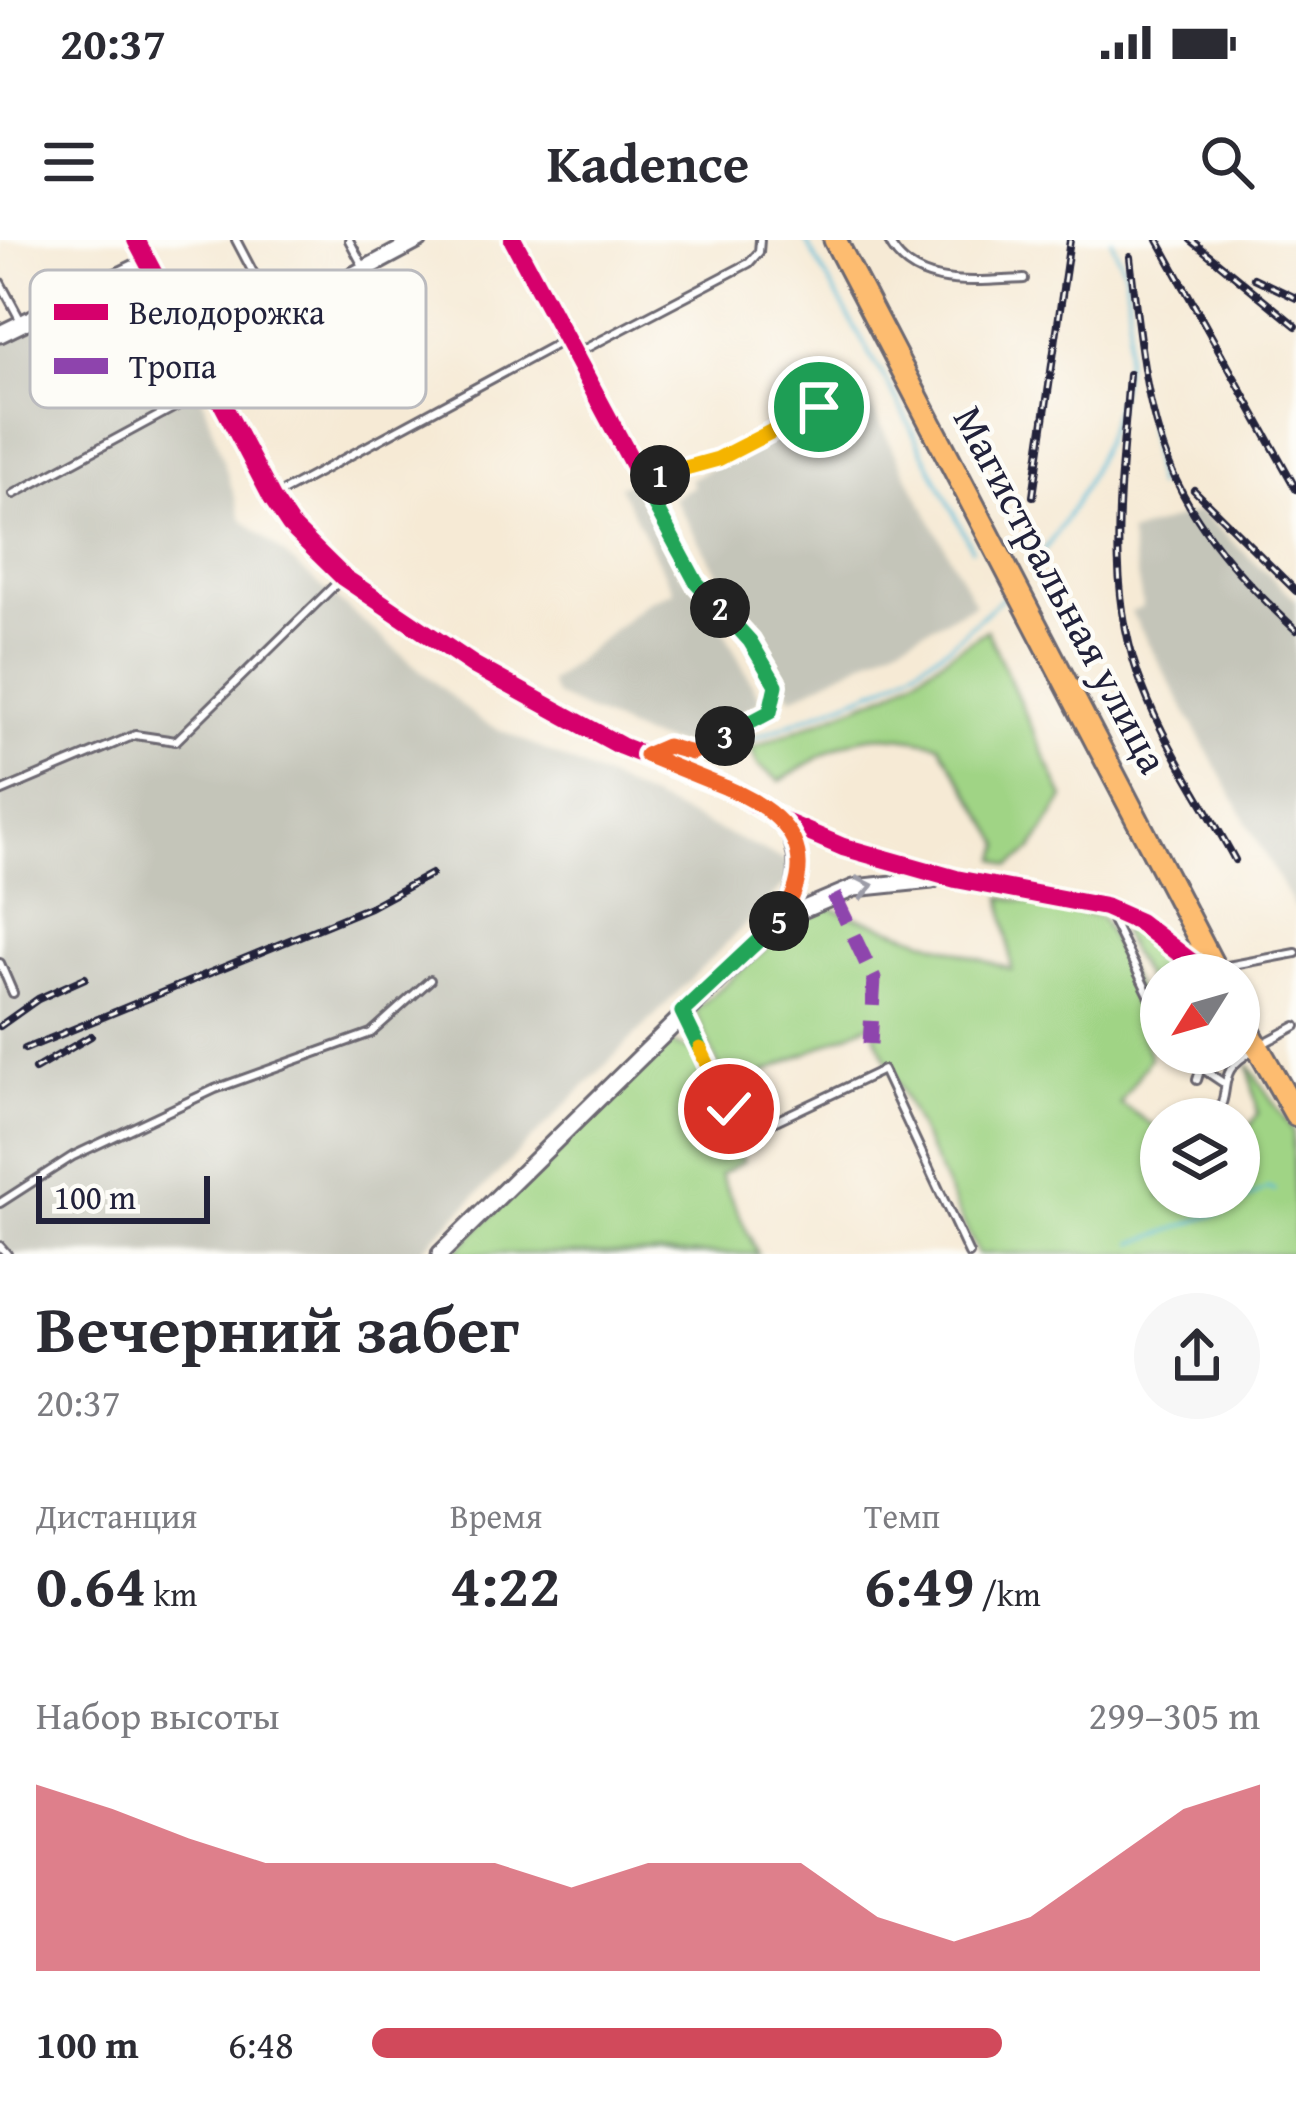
<!DOCTYPE html>
<html lang="ru">
<head>
<meta charset="utf-8">
<style>
	body { margin:0; font-family:"Gentium Book Plus",serif; background:#f7f7f7; color:#2b2b33; height:100vh; display:flex; flex-direction:column; font-size:45px; white-space:nowrap }
	* { box-sizing:border-box; margin:0 }
	p { font-size:39px; color:#7c7c81 }
	.icon { flex:none; width:66px; height:66px; fill:none; stroke:currentColor; stroke-width:2; stroke-linecap:round; stroke-linejoin:round }
	.map { position:relative; height:1014px; overflow:hidden }
	.drawer { display:flex; flex-direction:column; background:#fff; flex:1 }
	.drawer>* { flex:none }
	.needle { width:78px; rotate:233deg }
	.controls { position:absolute; left:1140px; top:714px; display:grid; gap:24px }
	.controls a { display:grid; place-items:center; width:120px; height:120px; border-radius:50%; background:#fff; box-shadow:0 3px 9px #0004; font-size:60px }
	.scale { position:absolute; left:36px; bottom:30px; width:174px; box-sizing:border-box; padding-left:12px; border:6px solid #22223b; border-top:0; font-size:33px; line-height:42px; white-space:nowrap; color:#22223b; -webkit-text-stroke:9px #fdfcf7; paint-order:stroke }
	.pin { position:absolute; display:grid; place-items:center; width:102px; height:102px; color:#fff; margin:-51px; border:6px solid #fff; border-radius:50%; box-shadow:0 3px 12px #0007 }
	.km { position:absolute; width:60px; height:60px; margin:-30px; border-radius:50%; background:#222; color:#fff; font-size:33px; line-height:60px; text-align:center }
	.round { display:grid; place-items:center; flex:none; width:126px; height:126px; border-radius:63px; background:#f7f7f7 }
	.headline { display:flex; align-items:center; justify-content:space-between; height:204px; padding:0 36px }
	h1 { font-size:66px; font-weight:700; line-height:90px }
	.figures { display:grid; grid-template-columns:repeat(3,1fr); gap:18px; height:204px; padding:12px 36px }
	.figures div { display:grid; align-content:center }
	.figures b { font-size:60px; font-weight:700 }
	.figures small { font-size:33px; font-weight:400 }
	.figures p { font-size:33px }
	.chart { height:336px; padding:24px 36px }
	.chart p { display:flex; justify-content:space-between }
	.chart svg { width:100%; height:216px; margin-top:12px; fill:#d1495b; opacity:.7 }
	ul { padding:0 36px; list-style:none; font-size:39px }
	li { display:grid; grid-template-columns:192px 144px 1fr; align-items:center; height:90px }
	li i { height:30px; border-radius:15px; background:#d1495b }
	.status { display:flex; justify-content:space-between; align-items:center; height:84px; padding:0 60px; background:#fff; direction:ltr }
	.status svg { height:33px; fill:currentColor }
	header { display:flex; justify-content:space-between; align-items:center; height:156px; padding:0 36px; background:#fff; font-size:54px; font-weight:700 }
	.map>svg:first-child { display:block }
</style>
</head>
<body>
<div class="status"><b>20:37</b><svg viewBox="0 0 49 12"><path d="M0 12V9h3v3zM5 12V6h3v6zM10 12V3h3v9zM15 12V0h3v12zM26 1h20v11H26zM47 4h2v5h-2z"/></svg></div>
<header><svg class="icon" aria-label="menu" viewBox="0 0 24 24"><path d="M4 6h16M4 12h16M4 18h16"/></svg>Kadence<svg class="icon" aria-label="search" viewBox="0 0 24 24"><circle cx="10" cy="10" r="6"/><path d="M15 15l6 6"/></svg></header>
<div class="map">
<svg width="1296" height="1014" viewBox="0 0 1296 1014">
	<rect width="100%" height="100%" fill="#fdfcf7"/>
	<filter id="ink" filterUnits="userSpaceOnUse"><feTurbulence type="fractalNoise" baseFrequency=".00833" numOctaves="2"/><feDisplacementMap in="SourceGraphic" scale="24" xChannelSelector="R" yChannelSelector="G"/><feConvolveMatrix kernelMatrix="1 2 1 2 8 2 1 2 1" color-interpolation-filters="sRGB"/></filter>
	<filter id="wash" filterUnits="userSpaceOnUse"><feTurbulence type="fractalNoise" baseFrequency=".004" numOctaves="4" result="noise"/><feDisplacementMap in="SourceGraphic" scale="48" xChannelSelector="R" yChannelSelector="G"/><feGaussianBlur stdDeviation="2.7" result="paint"/><feColorMatrix in="noise" values="0 0 0 0 0 0 0 0 0 0 0 0 0 0 0 0 0 1.4 0 .05"/><feComposite in="paint" operator="in"/></filter>
	<g filter="url(#wash)">
		<rect width="100%" height="100%" fill="#f6ead5"/>
		<path fill="#c4c5b9" d="M137,36L199,147L242,279L479,480L801,628L418,1014H0V101Z
			M862,150L975,364L792,458L673,257L694,246L690,239Z
			M631,241L682,336L705,355L761,461L683,506L643,496L556,456L549,443L647,362L674,351L619,246Z
			M1199,271L1296,360V671L1131,372L1143,367L1129,294Z"/>
		<path fill="#a0d485" stroke="#617b60" stroke-width="3" d="M987,390L1064,558L1032,610L1010,626L997,619L1002,605L939,504C857,486 849,500 780,541L758,525L751,508L893,451Z
			M1002,657L1101,677L1152,779L1141,790L1150,818L1120,863L1161,891V957H1239V903L1258,873L1248,825L1293,891L1296,1014H978L870,784L728,849L695,770L818,664L1012,730Z
			M1134,684L1174,712L1195,735H1161V767L1121,693Z
			M662,801L693,810L743,921L720,935L758,1014H453Z"/>
		<g fill="none" stroke-linecap="round" stroke-linejoin="round">
			<path stroke="#59bbd8" stroke-width="3" d="M805,0L895,157L972,309
				M1148,182L1156,246
				M1032,326C1095,249 1142,134 1125,33C1123,22 1115,13 1112,0
				M689,517L704,518L887,445L949,406L1004,356
				M1134,1003L1228,970L1268,948L1275,950"/>
		</g>
	</g>
	<g filter="url(#ink)">
		<g fill="none" stroke-linecap="round" stroke-linejoin="round">
			<g stroke="#6c6871" stroke-width="12">
				<path id="service" d="M236,0L276,76
					M349,0L363,26
					M888,0C912,51 977,41 1024,39
					M0,42L21,81
					M577,113L749,23L759,12L760,0
					M643,238L718,219L819,167
					M14,254L210,148
					M273,257L566,99
					M0,552L135,495L176,501L340,340
					M1107,670L1161,779
					M0,723L13,753
					M1217,728L1296,713
					M683,775L742,897L883,830L969,1014
					M1264,803L1296,786
					M1179,813L1222,842
					M1197,840L1202,824L1218,813
					M1173,876L1177,879
					M1214,879C1235,849 1212,833 1253,811
					M0,963L73,916L215,849L371,793L430,740
					M0,1006L7,1014"/>
			</g>
			<g stroke="#6c6871" stroke-width="18">
				<path id="minor" d="M513,0L696,342L750,401L776,445L770,472L692,513L667,506L646,515"/>
			</g>
			<g stroke="#6c6871" stroke-width="21">
				<path id="tertiary" d="M136,0L272,258L290,285L343,337L475,426L621,506L732,550L785,582L843,607L956,639L1105,667L1139,682L1208,735
					M0,94L148,22
					M199,118L419,0
					M783,678L854,648L932,640
					M440,1014L780,680C801,644 803,619 785,582"/>
			</g>
			<g stroke="#6c6871" stroke-width="27">
				<path id="primary" d="M835,0L1218,735
					M1239,774L1296,875"/>
			</g>
			<use href="#service" stroke="#fff" stroke-width="6"/>
			<use href="#minor" stroke="#fff" stroke-width="12"/>
			<use href="#tertiary" stroke="#fff" stroke-width="15"/>
			<use href="#primary" stroke="#fdbc70" stroke-width="21"/>
			<g stroke="#22223b" stroke-width="8">
				<path id="rail" d="M1158,0L1296,249
					M1191,0L1296,86
					M1130,17C1150,198 1158,262 1296,390
					M1254,38L1296,58
					M1129,134C1122,237 1103,349 1143,448C1166,508 1205,564 1235,620
					M1194,250L1296,351
					M1033,256L1070,0
					M0,786L38,759L85,738
					M25,809L370,667L431,634
					M35,829L91,796"/>
			</g>
			<use href="#rail" stroke="#fdfcf7" stroke-width="3" stroke-dasharray="9" stroke-linecap="butt"/>
			<path stroke="#8e44ad" stroke-width="15" stroke-dasharray="30 15" stroke-linecap="butt" d="M834,655L874,739L870,804"/>
			<g stroke="#fdfcf7" stroke-width="26">
				<path id="cycleway" d="M136,0L272,258L290,285L343,337L475,426L621,506L732,550L785,582L843,607L956,639L1105,667L1139,682L1208,735
					M513,0L696,342L750,401L776,445L770,472L692,513L667,506L646,515"/>
			</g>
			<use href="#cycleway" stroke="#d6006c" stroke-width="18"/>
		</g>
		<defs><path id="oneway-chevron" d="M-2-3.5L2.5 0L-2 3.5" fill="none" stroke-width="1.6" stroke-linecap="round" stroke-linejoin="round" transform="scale(3)"/></defs>
		<use stroke="#9c9ca7" href="#oneway-chevron" transform="translate(865 647) rotate(-11)"/>
	</g>
	<g fill="none" stroke-linecap="round" stroke-linejoin="round" filter="url(#ink)">
		<g stroke="#fff" stroke-width="24">
			<path id="split-1" d="M660,235L718,219L819,167"/>
		</g>
		<g stroke="#fff" stroke-width="24">
			<path id="split-2" d="M660,235L640,238L696,342L720,368"/>
		</g>
		<g stroke="#fff" stroke-width="24">
			<path id="split-3" d="M720,368L750,401L776,445L770,472L725,496"/>
		</g>
		<g stroke="#fff" stroke-width="24">
			<path id="split-4" d="M725,496L692,513L667,506L646,515L727,548"/>
		</g>
		<g stroke="#fff" stroke-width="24">
			<path id="split-5" d="M727,548C792,575 822,616 779,681"/>
		</g>
		<g stroke="#fff" stroke-width="24">
			<path id="split-6" d="M700,809L682,772L779,681"/>
		</g>
		<g stroke="#fff" stroke-width="24">
			<path id="split-7" d="M700,809L729,869"/>
		</g>
		<use href="#split-1" stroke="#f5b400" stroke-width="15"/>
		<use href="#split-2" stroke="#22a559" stroke-width="15"/>
		<use href="#split-3" stroke="#22a559" stroke-width="15"/>
		<use href="#split-4" stroke="#f0652b" stroke-width="15"/>
		<use href="#split-5" stroke="#f0652b" stroke-width="15"/>
		<use href="#split-6" stroke="#22a559" stroke-width="15"/>
		<use href="#split-7" stroke="#f5b400" stroke-width="15"/>
	</g>
	<g text-anchor="middle" dominant-baseline="central" stroke-width="9" stroke-linejoin="round" paint-order="stroke">
		<g font-size="42" fill="#22223b" stroke="#fdfcf7">
			<text transform="translate(1062 349) rotate(62)">Магистральная улица</text>
		</g>
	</g>
	<rect x="30" y="30" width="396" height="138" rx="18" fill="#fdfcf7" stroke="#bbbbbf" stroke-width="3"/>
	<rect x="54" y="64" width="54" height="16" fill="#d6006c"/>
	<rect x="54" y="118" width="54" height="16" fill="#8e44ad"/>
	<g font-size="33" fill="#22223b">
		<text x="129" y="84">Велодорожка</text>
		<text x="129" y="138">Тропа</text>
	</g>
</svg>
<div class="controls">
<a><svg class="needle" viewBox="-14 -14 28 28"><path d="M0-13l5 13h-10z" fill="#e53935"/><path d="M0 13l5-13h-10z" fill="#7c7c81"/></svg></a>
<a><svg class="icon" aria-label="layers" viewBox="0 0 24 24"><path d="M12 4l9 5-9 5-9-5zM3 14l9 5 9-5"/></svg></a>
</div>
<div class="scale">100 m</div>
<div class="pin" style="left:819px;top:167px;background:#1e9e55"><svg class="icon" aria-label="arrive" viewBox="0 0 24 24"><path d="M6 21V4h12l-3 4 3 4H6"/></svg></div>
<div class="pin" style="left:729px;top:869px;background:#d93025"><svg class="icon" aria-label="check" viewBox="0 0 24 24"><path d="M5 12l5 5 9-10"/></svg></div>
<b class="km" style="left:660px;top:235px">1</b>
<b class="km" style="left:720px;top:368px">2</b>
<b class="km" style="left:725px;top:496px">3</b>
<b class="km" style="left:779px;top:681px">5</b>
</div>
<section class="drawer">
<div class="headline"><div><h1>Вечерний забег</h1><p>20:37</p></div><a class="round"><svg class="icon" aria-label="share" viewBox="0 0 24 24"><path d="M12 15V3M7 8l5-5 5 5M5 13v7h14v-7"/></svg></a></div>
<div class="figures">
<div><p>Дистанция</p><b>0.64<small> km</small></b></div>
<div><p>Время</p><b>4:22</b></div>
<div><p>Темп</p><b>6:49<small> /km</small></b></div>
</div>
<div class="chart"><p><span>Набор высоты</span>299–305 m</p>
<svg viewBox="0 0 160 44" preserveAspectRatio="none"><path d="M0 44V6L10 11L20 17L30 22L40 22L50 22L60 22L70 27L80 22L90 22L100 22L110 33L120 38L130 33L140 22L150 11L160 6V44z"/></svg>
</div>
<ul>
<li><b>100 m</b>6:48<i style="width:71%"></i></li>
</ul>
</section>
</body>
</html>
